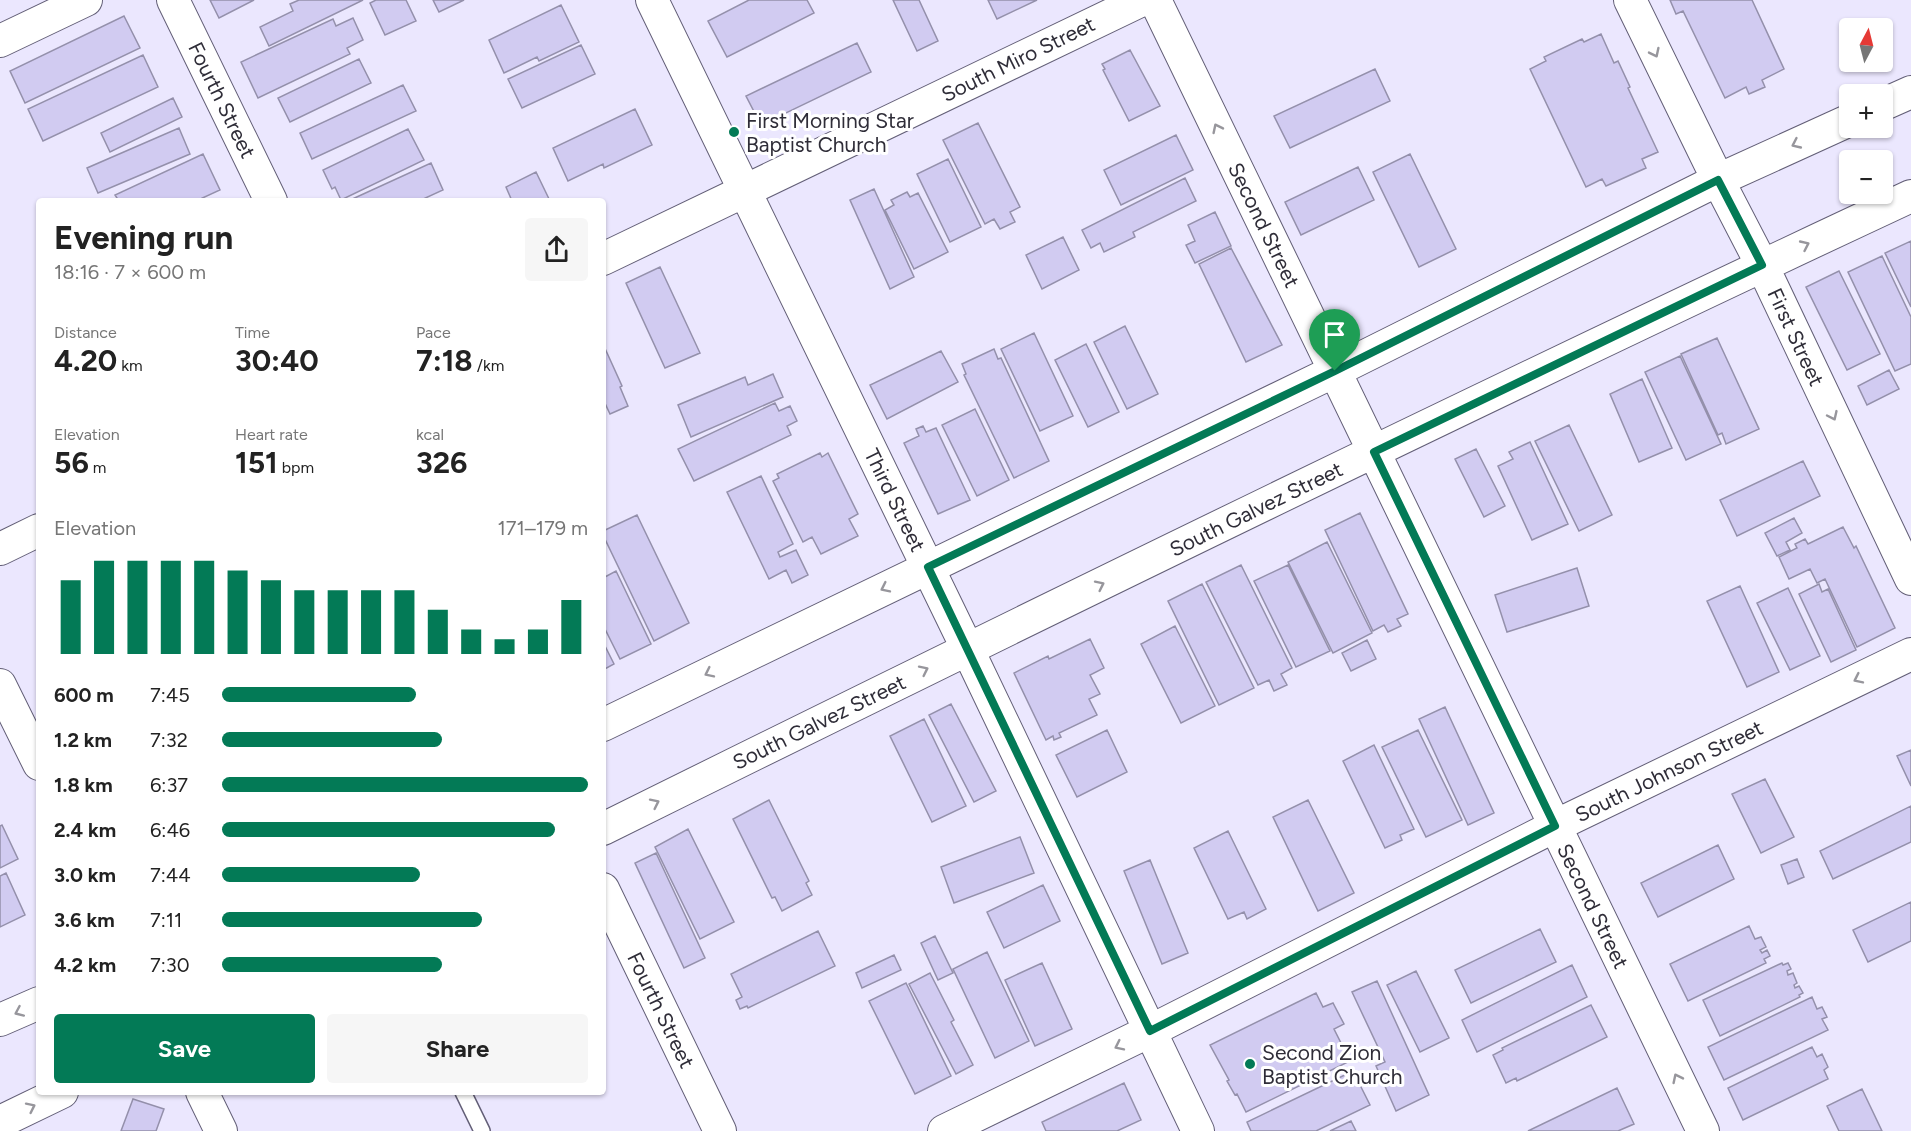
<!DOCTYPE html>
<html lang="en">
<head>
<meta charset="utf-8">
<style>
	body { margin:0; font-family:Figtree,sans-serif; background:#f6f6f6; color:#222; height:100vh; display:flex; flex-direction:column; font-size:22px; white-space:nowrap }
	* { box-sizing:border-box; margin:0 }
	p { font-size:20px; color:#767676 }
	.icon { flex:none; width:33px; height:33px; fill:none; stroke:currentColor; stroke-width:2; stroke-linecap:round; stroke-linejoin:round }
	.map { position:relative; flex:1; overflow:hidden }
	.details { position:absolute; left:36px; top:198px; width:570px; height:897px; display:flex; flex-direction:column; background:#fff; border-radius:6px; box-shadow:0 2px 4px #0004 }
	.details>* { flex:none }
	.needle { width:39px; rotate:7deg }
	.controls { position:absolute; left:1839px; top:18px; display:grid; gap:12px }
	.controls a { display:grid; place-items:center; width:54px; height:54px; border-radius:6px; background:#fff; box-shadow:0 2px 4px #0004; font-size:30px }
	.pin { position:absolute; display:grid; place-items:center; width:51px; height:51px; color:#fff; margin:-62px -26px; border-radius:50% 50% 50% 0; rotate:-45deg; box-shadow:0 0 6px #0007 }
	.pin .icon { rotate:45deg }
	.round { display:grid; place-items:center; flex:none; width:63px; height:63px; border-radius:6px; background:#f6f6f6 }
	.head { display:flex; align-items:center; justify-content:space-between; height:102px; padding:0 18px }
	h1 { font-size:33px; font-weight:700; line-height:45px }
	.stats { display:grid; grid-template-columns:repeat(3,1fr); gap:9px; height:102px; padding:6px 18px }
	.stats div { display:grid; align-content:center }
	.stats b { font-size:30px; font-weight:700 }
	.stats small { font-size:16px; font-weight:400 }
	.stats p { font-size:16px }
	.chart { height:168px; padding:12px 18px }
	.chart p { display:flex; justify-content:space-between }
	.chart svg { width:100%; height:108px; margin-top:6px; stroke:#037a56; stroke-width:6 }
	.button { display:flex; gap:12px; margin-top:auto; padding:12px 18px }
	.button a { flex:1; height:69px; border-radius:6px; background:#037a56; color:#fff; font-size:24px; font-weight:700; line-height:69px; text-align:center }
	.button a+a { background:#f6f6f6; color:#222 }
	ul { padding:0 18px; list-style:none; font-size:20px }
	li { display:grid; grid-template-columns:96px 72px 1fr; align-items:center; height:45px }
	li i { height:15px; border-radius:8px; background:#037a56 }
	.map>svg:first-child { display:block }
</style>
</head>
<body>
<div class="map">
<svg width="1911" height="1131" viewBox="0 0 1911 1131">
	<rect width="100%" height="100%" fill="#ebe7fe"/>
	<path fill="#d1cbf1" stroke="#9490ab" stroke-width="1.5" d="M210,0H254L219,18Z
		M299,0H363L269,46L260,27L293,11L290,4Z
		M376,0H406L416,21L385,35L370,3Z
		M433,0H464L439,12Z
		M749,0H807L814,13L727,57L708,21Z
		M893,0H919L938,41L917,51Z
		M988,0H1037L997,19Z
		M1670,0H1752L1784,69L1762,80L1765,87L1749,94L1746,87L1725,98L1683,11L1676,14Z
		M561,5L579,42L539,61L537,57L504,73L489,40Z
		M124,16L140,48L25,103L10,71Z
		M353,18L363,40L347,48L350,54L258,98L241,62L333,19L336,26Z
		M1601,34L1614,63L1618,61L1630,87L1628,88L1658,152L1642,159L1646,168L1606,186L1602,179L1586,187L1530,69L1546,61L1544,57L1582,39L1584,42Z
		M857,43L871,72L761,125L746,96Z
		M581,45L595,74L522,108L508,79Z
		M1130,50L1160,106L1129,121L1103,70L1105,69L1102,64Z
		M143,55L158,87L43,141L28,109Z
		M359,59L371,83L290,122L278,98Z
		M1375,69L1390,101L1290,148L1274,116Z
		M403,85L416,111L312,159L300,133Z
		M173,98L182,117L110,152L101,133Z
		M635,109L652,145L604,168L603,164L568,181L553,148Z
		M978,123L1020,207L1010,212L1015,222L1000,229L994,219L985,224L943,140Z
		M179,128L190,154L98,193L87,168Z
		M408,129L424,160L341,200L335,187L332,189L323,170Z
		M1176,135L1193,170L1121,205L1104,170Z
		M203,154L220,190L196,201H112L117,198L115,195Z
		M1410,154L1456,249L1419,267L1373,172Z
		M948,159L981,227L950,242L917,174Z
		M431,163L443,190L419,201H348Z
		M1358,167L1374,200L1301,235L1285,202Z
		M536,172L550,201H512L506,187Z
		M1185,178L1196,201L1133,232L1135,237L1104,252L1100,243L1091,248L1082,230Z
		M874,189L914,277L890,289L850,200Z
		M907,192L910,197L918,193L948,252L914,269L885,210L894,205L891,200Z
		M1215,212L1231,246L1195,263L1186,245L1195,241L1188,225Z
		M1063,237L1079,270L1042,289L1026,255Z
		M1911,241V307L1885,253Z
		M1231,248L1282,345L1246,362L1199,264Z
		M1882,256L1911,317V364L1895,371L1848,272Z
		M660,267L700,353L665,368L626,283Z
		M1839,271L1880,354L1847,370L1806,287Z
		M1125,326L1158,394L1127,409L1094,342Z
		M1034,333L1073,416L1040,431L1001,349Z
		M1717,338L1759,429L1726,444L1722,433L1718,435L1681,354Z
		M603,344L622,386L620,387L628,406L610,414L603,399Z
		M1086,344L1119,412L1088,427L1055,360Z
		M994,349L998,359L1001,358L1049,461L1014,478L964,375L966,374L962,364Z
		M941,351L958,382L887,419L870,385Z
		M1680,356L1721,444L1686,460L1645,372Z
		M1889,370L1899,389L1867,405L1858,386Z
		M773,374L783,397L691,437L678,405L745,377L748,385Z
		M1642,379L1672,448L1639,462L1610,394Z
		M775,403L779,411L790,406L797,421L787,426L791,435L694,481L678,449Z
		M975,409L1009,480L977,496L942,425Z
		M1569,425L1612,515L1579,531L1535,441Z
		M923,426L926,432L936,428L970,500L938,514L904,443L919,436L916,429Z
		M1530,442L1568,524L1532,540L1498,466L1513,459L1509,452Z
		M1476,449L1505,506L1484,517L1455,459Z
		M820,453L822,457L828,453L858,514L849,519L858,536L821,554L812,537L803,542L773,481L779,478L777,474Z
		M1803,461L1820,496L1737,536L1720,500Z
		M761,476L793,544L778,552L780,557L796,550L808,575L792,583L786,570L769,579L727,492Z
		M1360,513L1408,614L1397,619L1401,626L1388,632L1384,625L1373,631L1325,530Z
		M637,515L689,623L654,641L603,535V531Z
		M1794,518L1802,533L1786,542L1790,550L1777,556L1765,533Z
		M1843,527L1854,548L1856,546L1895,628L1857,647L1825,579L1817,583L1810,569L1789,579L1779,557L1797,548L1795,544L1805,539L1808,544Z
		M1327,542L1372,633L1333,653L1288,562Z
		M1241,565L1292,668L1281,674L1287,685L1274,691L1269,680L1258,685L1206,582Z
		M1288,565L1330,651L1296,667L1254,581Z
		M1577,568L1589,606L1507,632L1495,595Z
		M616,571L651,644L620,659L603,625V578Z
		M1202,584L1254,688L1219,705L1168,601Z
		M1819,584L1822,592L1828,589L1856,650L1831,662L1799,594Z
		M1740,586L1779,672L1747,687L1707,601Z
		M1788,588L1820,656L1790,670L1757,603Z
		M1175,626L1215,706L1181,723L1141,644Z
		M1090,639L1104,668L1090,675L1100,694L1089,699L1097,715L1059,733L1061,737L1054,740L1053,736L1046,740L1014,673L1048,656L1049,659Z
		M1367,640L1376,659L1351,671L1342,653Z
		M603,642L614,664L603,670Z
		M951,704L996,791L974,802L929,715Z
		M1445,707L1494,813L1468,825L1419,719Z
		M924,719L966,806L932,822L890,736Z
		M1107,730L1127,772L1077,797L1056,755Z
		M1418,730L1462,820L1426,837L1382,747Z
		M1374,745L1414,829L1400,835L1402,840L1385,848L1343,761Z
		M1911,750V786L1897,756Z
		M1765,779L1794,837L1761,853L1732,794Z
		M769,800L809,881L806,883L812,895L782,911L775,897L772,898L733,819Z
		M1308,800L1354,893L1318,911L1273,817Z
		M1911,806V842L1833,879L1820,851Z
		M2,825L18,859L0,868V826Z
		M688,829L734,922L700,939L655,847Z
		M1228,831L1266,909L1247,919L1244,912L1228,919L1194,848Z
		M1020,837L1034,873L954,903L941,867Z
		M1718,845L1734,879L1658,917L1641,883Z
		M656,853L705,958L684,968L635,863Z
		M1797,859L1804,877L1788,884L1781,865Z
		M1150,860L1188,953L1162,964L1124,871Z
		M6,873L25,915L0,927V876Z
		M1043,885L1060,921L1004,948L987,912Z
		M1911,902V941L1868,962L1853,930Z
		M1749,926L1755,939L1761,937L1766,947L1760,950L1762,953L1767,950L1770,956L1764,959L1766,963L1688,1001L1670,964Z
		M1540,929L1556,962L1471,1003L1455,970Z
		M818,931L835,966L748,1008L747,1006L740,1009L736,1000L742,997L731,974Z
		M935,936L953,973L938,980L921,943Z
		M987,952L1029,1041L995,1058L953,969Z
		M894,955L901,970L862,988L856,973Z
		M1042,963L1072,1029L1035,1046L1005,980Z
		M1782,963L1783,965L1788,963L1791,969L1787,971L1788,975L1793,973L1797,983L1794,985L1795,988L1799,986L1803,993L1799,995L1800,997L1720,1036L1703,1000Z
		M1572,965L1587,997L1477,1052L1462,1020Z
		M1416,971L1449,1038L1420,1052L1387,985Z
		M930,973L954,1020L951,1022L973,1065L956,1074L909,984Z
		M1377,981L1429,1095L1396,1111L1376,1066L1385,1062L1352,992Z
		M906,983L951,1076L915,1094L869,1001Z
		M1316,993L1323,1007L1333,1003L1344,1024L1334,1029L1350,1061L1246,1112L1237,1094L1235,1095L1227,1081L1229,1080L1210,1045Z
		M1812,997L1817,1009L1822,1007L1827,1017L1822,1019L1828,1030L1724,1080L1708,1047Z
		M1591,1005L1607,1037L1517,1081L1516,1078L1506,1083L1493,1055L1503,1050L1502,1048Z
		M1812,1047L1817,1057L1822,1054L1828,1067L1824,1070L1828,1079L1743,1120L1728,1088Z
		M1353,1071L1370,1105L1316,1131H1251L1247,1122Z
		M1124,1083L1141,1120L1117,1131H1046L1042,1122Z
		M1617,1088L1634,1124L1618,1131H1528Z
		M1862,1089L1882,1131H1839L1827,1106Z
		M133,1099L164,1109L156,1131H121Z
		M1351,1121L1356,1131H1330Z"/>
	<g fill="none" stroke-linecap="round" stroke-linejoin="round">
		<g stroke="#635f77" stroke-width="18">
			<path id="service" d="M463,1092L482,1131"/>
		</g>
		<g stroke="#635f77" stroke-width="34">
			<path id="minor" d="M173,0L271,201
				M652,0L967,648L1198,1131
				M1155,0L1703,1131
				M1630,0L1718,180L1762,265L1911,579
				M0,41L86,0
				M1882,105L1911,92
				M603,259L1142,0
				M0,549L39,530
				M0,685L39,764
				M603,725L1335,371L1718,180L1850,120
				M603,829C1037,614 1472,401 1911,196
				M603,889L720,1131
				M0,1020L39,1003
				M202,1092L221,1131
				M0,1122L62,1092
				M944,1131L1150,1031L1555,826L1911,654"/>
		</g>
		<use href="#service" stroke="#fff" stroke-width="15"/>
		<use href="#minor" stroke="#fff" stroke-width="32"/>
	</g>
	<defs><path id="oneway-chevron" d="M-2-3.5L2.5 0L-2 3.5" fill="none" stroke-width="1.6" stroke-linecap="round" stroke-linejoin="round" transform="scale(1.5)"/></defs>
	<g stroke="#97969c">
		<use href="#oneway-chevron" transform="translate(1655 53) rotate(64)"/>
		<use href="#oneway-chevron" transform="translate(1217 128) rotate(-116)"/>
		<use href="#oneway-chevron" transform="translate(1796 144) rotate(155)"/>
		<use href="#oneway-chevron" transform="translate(1805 245) rotate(-25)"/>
		<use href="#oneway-chevron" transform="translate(1833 416) rotate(65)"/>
		<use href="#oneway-chevron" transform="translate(1100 585) rotate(-26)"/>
		<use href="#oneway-chevron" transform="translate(885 588) rotate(154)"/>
		<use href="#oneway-chevron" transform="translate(924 670) rotate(-26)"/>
		<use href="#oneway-chevron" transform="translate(709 673) rotate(154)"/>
		<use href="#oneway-chevron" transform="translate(1858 679) rotate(154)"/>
		<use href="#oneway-chevron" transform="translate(655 803) rotate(-26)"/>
		<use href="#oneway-chevron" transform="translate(19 1012) rotate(156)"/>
		<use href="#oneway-chevron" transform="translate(1119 1046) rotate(154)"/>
		<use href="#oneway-chevron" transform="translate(1677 1078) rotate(-116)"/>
		<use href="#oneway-chevron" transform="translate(31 1107) rotate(-26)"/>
	</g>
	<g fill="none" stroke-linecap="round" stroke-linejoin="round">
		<g stroke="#fff" stroke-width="12">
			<path id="route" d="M1718,180L1762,265L1374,452L1555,826L1150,1031L928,567L1335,371Z"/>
		</g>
		<use href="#route" stroke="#037a56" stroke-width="8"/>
	</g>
	<g fill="#037a56" stroke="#fff" stroke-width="2">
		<circle cx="734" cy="132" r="6"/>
		<circle cx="1250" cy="1064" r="6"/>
	</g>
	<g text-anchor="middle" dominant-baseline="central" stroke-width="6" stroke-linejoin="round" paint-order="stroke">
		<g font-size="21" fill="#2f2d38" stroke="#fff">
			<text transform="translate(1018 59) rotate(-26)">South Miro Street</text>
			<text transform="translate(222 100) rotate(64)">Fourth Street</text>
			<text transform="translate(1264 225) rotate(64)">Second Street</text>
			<text transform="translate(1796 337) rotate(65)">First Street</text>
			<text transform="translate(895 500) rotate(64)">Third Street</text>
			<text transform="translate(1256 509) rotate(-26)">South Galvez Street</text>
			<text transform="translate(819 722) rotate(-26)">South Galvez Street</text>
			<text transform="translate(1669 771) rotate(-26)">South Johnson Street</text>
			<text transform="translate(1593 906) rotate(64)">Second Street</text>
			<text transform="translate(661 1010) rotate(64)">Fourth Street</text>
		</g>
		<g font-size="21" fill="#2f2d38" stroke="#fff" text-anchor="start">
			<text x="746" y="120">First Morning Star<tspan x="746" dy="24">Baptist Church</tspan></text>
			<text x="1262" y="1052">Second Zion<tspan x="1262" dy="24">Baptist Church</tspan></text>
		</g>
	</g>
</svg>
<div class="controls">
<a><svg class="needle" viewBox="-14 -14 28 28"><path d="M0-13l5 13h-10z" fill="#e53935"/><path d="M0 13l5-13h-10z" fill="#767676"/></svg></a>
<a>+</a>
<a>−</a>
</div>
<div class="pin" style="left:1335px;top:371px;background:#1e9e55"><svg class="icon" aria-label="arrive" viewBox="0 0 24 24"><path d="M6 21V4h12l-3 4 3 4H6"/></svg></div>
<section class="details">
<div class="head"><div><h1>Evening run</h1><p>18:16 · 7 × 600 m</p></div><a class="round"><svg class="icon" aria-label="share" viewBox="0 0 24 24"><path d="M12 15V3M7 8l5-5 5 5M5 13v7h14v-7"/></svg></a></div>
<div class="stats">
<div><p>Distance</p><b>4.20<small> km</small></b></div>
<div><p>Time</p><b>30:40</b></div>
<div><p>Pace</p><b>7:18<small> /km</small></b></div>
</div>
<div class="stats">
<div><p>Elevation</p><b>56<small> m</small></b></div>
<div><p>Heart rate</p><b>151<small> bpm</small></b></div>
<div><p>kcal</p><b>326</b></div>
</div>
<div class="chart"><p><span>Elevation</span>171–179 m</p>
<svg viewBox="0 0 160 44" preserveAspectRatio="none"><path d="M5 44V14M15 44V6M25 44V6M35 44V6M45 44V6M55 44V10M65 44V14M75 44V18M85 44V18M95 44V18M105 44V18M115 44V26M125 44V34M135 44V38M145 44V34M155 44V22"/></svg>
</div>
<ul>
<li><b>600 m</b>7:45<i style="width:53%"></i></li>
<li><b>1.2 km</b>7:32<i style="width:60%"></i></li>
<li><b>1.8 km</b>6:37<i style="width:100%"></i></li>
<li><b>2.4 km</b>6:46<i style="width:91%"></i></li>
<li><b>3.0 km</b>7:44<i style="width:54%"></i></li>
<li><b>3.6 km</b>7:11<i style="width:71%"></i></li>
<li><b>4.2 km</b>7:30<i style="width:60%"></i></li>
</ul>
<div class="button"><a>Save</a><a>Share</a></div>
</section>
</div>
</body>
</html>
